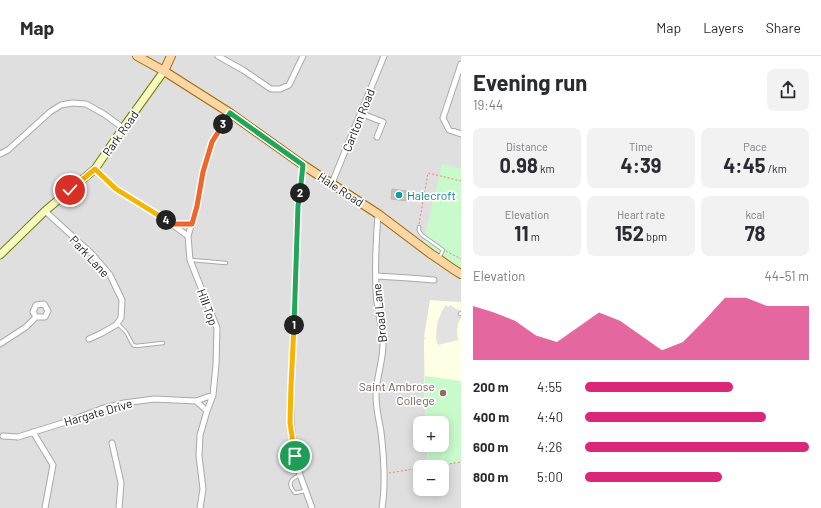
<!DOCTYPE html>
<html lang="en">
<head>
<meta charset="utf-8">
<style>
	body { margin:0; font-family:Barlow,sans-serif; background:#f2f2f3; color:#2b2b33; height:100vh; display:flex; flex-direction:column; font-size:15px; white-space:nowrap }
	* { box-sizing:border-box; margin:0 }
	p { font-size:13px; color:#7c7c81 }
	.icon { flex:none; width:22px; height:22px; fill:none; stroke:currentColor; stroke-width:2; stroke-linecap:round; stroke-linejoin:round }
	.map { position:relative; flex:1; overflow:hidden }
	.sheet { display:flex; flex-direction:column; background:#fff; width:360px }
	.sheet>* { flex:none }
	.controls { position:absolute; left:413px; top:360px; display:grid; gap:8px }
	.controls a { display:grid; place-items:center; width:36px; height:36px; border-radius:8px; background:#fff; box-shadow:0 2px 10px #0003; font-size:20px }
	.pin { position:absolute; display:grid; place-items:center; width:34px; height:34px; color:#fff; margin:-17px; border:2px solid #fff; border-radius:50%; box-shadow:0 1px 4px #0007 }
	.km { position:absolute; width:20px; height:20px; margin:-10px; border-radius:50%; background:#222; color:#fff; font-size:11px; line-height:20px; text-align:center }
	.round { display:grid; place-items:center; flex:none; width:42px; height:42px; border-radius:8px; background:#f2f2f3 }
	.overview { display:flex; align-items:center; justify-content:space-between; height:68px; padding:0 12px }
	h1 { font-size:22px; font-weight:700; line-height:30px }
	.metrics { display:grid; grid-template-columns:repeat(3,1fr); gap:6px; height:68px; padding:4px 12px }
	.metrics div { display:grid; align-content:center; border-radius:8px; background:#f2f2f3; text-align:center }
	.metrics b { font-size:20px; font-weight:700 }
	.metrics small { font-size:11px; font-weight:400 }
	.metrics p { font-size:11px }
	.chart { height:112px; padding:8px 12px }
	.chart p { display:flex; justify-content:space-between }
	.chart svg { width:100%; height:72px; margin-top:4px; fill:#db2777; opacity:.7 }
	ul { padding:0 12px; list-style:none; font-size:13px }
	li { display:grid; grid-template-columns:64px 48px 1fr; align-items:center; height:30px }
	li i { height:10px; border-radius:5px; background:#db2777 }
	header { display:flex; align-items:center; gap:24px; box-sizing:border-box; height:56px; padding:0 20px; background:#fff; border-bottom:1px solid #e1e1e2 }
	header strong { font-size:19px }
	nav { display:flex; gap:22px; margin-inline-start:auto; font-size:14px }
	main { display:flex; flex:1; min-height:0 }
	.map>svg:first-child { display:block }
</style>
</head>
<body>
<header>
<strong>Map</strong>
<nav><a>Map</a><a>Layers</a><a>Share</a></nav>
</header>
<main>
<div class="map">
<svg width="461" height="452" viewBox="0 0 461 452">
	<rect width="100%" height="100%" fill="#f2efe9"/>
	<path fill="#e0dfdf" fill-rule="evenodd" d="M0,0H461V452H0ZM420,367H442V389H420ZM420,411H442V433H420Z"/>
	<path fill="#ffffe5" d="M430,244L461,246V406L428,410L427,389H442V367H425L424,285L425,281H424Z"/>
	<path fill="#c8facc" d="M442,108L461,113V218L422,191Z
		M425,320L461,325V406L428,410L427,389H442V367H425Z"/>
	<path fill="#e2e2e2" d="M446,249L448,251L450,249L458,254H461V262L458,267L457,275L458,284L438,289L436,282L437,268L442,255Z"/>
	<path fill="#c7bfb8" stroke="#c4b6ab" d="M392,133L407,135L406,145L391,143Z"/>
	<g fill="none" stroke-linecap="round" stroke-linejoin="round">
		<g stroke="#a9a9a9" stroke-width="4.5">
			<path id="service" d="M419,171V175L422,179L443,194L439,202
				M191,204L226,207
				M460,258L461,257
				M118,268L126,276L133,289L136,290L163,287
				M300,419C290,423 287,428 295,437L305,435"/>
		</g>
		<g stroke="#a9a9a9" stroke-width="7">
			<path id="minor" d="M218,0L243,14L271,33H280L289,29L303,0
				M461,8L443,62L449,74L461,78
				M360,57L383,66L377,81
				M0,98L8,94L50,56L61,49L72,47L86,48L104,58L123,72
				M303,109L298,150L295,247L291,329V367L295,400L300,419L312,452
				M95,113L116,133L164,163L173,169L192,168
				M332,127L384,0
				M45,155L92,198L110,219L122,244L121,262L116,269L102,277L89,283
				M378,158C376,183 375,209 376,234C376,253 383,270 383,288C383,306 376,322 376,340C376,352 379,364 381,376C384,401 386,427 382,452
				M173,169L188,180
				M376,220L409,222L434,224
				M0,288L26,271L36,261H45L48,255L44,248L36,249L33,256L36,261
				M196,345L207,355
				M33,376L53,409L45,452
				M3,380L18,381L72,364L101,353L124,347L154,343L196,345L213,339
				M112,387L121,427L119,452
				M200,452L203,433L199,400L200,379L207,355L213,339L216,309L217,272L190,204L188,180L197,150L203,116L212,86L230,57"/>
		</g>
		<g stroke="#707d05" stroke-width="9">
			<path id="secondary" d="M0,199L45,155L95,113L123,72L164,15"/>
		</g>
		<g stroke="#a06b00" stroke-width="10">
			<path id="primary" d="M137,0L164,15L230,57L303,109L378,158L431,198C441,204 450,212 461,218
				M164,15L171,0"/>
		</g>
		<path stroke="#fa8072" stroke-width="1" stroke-dasharray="2 2" stroke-linecap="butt" d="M419,168L428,117L461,125
			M446,195L461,203
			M430,411L461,406
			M389,417L420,412"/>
		<use href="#service" stroke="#fff" stroke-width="2.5"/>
		<use href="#minor" stroke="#fff" stroke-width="5"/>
		<use href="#secondary" stroke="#f7fabf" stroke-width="7"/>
		<use href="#primary" stroke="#fcd6a4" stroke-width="8"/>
	</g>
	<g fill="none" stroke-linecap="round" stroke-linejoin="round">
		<g stroke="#fff" stroke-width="8">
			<path id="split-1" d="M294,269L291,330L290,367L295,400"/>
		</g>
		<g stroke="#fff" stroke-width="8">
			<path id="split-2" d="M294,269L298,150L300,137"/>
		</g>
		<g stroke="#fff" stroke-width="8">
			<path id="split-3" d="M223,68L230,57L303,109L300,137"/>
		</g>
		<g stroke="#fff" stroke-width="8">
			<path id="split-4" d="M166,164L173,168H192L197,150L203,116L212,86L223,68"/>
		</g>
		<g stroke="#fff" stroke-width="8">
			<path id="split-5" d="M70,134L95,113L116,133L166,164"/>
		</g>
		<use href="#split-1" stroke="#f5b400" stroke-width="5"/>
		<use href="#split-2" stroke="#22a559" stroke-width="5"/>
		<use href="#split-3" stroke="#22a559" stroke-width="5"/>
		<use href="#split-4" stroke="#f0652b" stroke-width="5"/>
		<use href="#split-5" stroke="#f5b400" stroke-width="5"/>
	</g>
	<circle fill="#0f9aa8" stroke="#fff" stroke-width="1.5" cx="399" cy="139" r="4"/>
	<circle fill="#8d6e63" stroke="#fff" stroke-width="1.5" cx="443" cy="337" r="4"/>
	<g text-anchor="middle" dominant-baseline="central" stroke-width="3.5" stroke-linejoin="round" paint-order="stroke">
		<g font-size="12" fill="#222" stroke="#fff">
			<text transform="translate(358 64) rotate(-68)">Carlton Road</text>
			<text transform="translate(120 77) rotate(-55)">Park Road</text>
			<text transform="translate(341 133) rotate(33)">Hale Road</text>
			<text transform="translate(90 200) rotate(47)">Park Lane</text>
			<text transform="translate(208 251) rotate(70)">Hill Top</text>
			<text transform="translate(379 257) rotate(-96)">Broad Lane</text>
			<text transform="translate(98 356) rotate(-16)">Hargate Drive</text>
		</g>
		<g font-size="12" fill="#0d838f" stroke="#fff" text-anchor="start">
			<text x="407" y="139">Halecroft</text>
		</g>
		<g font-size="12" fill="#785e54" stroke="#fff" text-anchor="end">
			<text x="435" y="330">Saint Ambrose<tspan x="435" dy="14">College</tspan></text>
		</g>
	</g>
</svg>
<div class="controls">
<a>+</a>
<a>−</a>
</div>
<div class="pin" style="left:295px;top:400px;background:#1e9e55"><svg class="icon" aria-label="arrive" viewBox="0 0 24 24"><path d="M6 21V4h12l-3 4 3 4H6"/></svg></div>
<div class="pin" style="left:70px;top:134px;background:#d93025"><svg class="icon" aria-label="check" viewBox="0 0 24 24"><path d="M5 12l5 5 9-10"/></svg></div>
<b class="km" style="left:294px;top:269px">1</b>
<b class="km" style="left:300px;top:137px">2</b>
<b class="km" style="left:223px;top:68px">3</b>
<b class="km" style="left:166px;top:164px">4</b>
</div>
<section class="sheet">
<div class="overview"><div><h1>Evening run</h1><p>19:44</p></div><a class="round"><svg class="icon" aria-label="share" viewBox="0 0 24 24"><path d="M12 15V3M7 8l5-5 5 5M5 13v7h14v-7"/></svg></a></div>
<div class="metrics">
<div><p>Distance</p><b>0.98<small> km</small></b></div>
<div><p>Time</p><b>4:39</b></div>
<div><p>Pace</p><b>4:45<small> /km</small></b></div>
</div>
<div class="metrics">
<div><p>Elevation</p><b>11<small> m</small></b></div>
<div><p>Heart rate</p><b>152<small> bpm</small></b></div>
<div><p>kcal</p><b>78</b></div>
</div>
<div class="chart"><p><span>Elevation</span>44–51 m</p>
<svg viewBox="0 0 160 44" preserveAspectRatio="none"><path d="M0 44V11L10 15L20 20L30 29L40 33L50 24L60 15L70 20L80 29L90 38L100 33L110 20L120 6L130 6L140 11L150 11L160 11V44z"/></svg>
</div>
<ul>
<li><b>200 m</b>4:55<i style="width:66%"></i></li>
<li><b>400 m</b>4:40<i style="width:81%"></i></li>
<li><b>600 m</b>4:26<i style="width:100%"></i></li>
<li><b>800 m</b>5:00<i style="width:61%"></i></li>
</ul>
</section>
</main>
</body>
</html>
